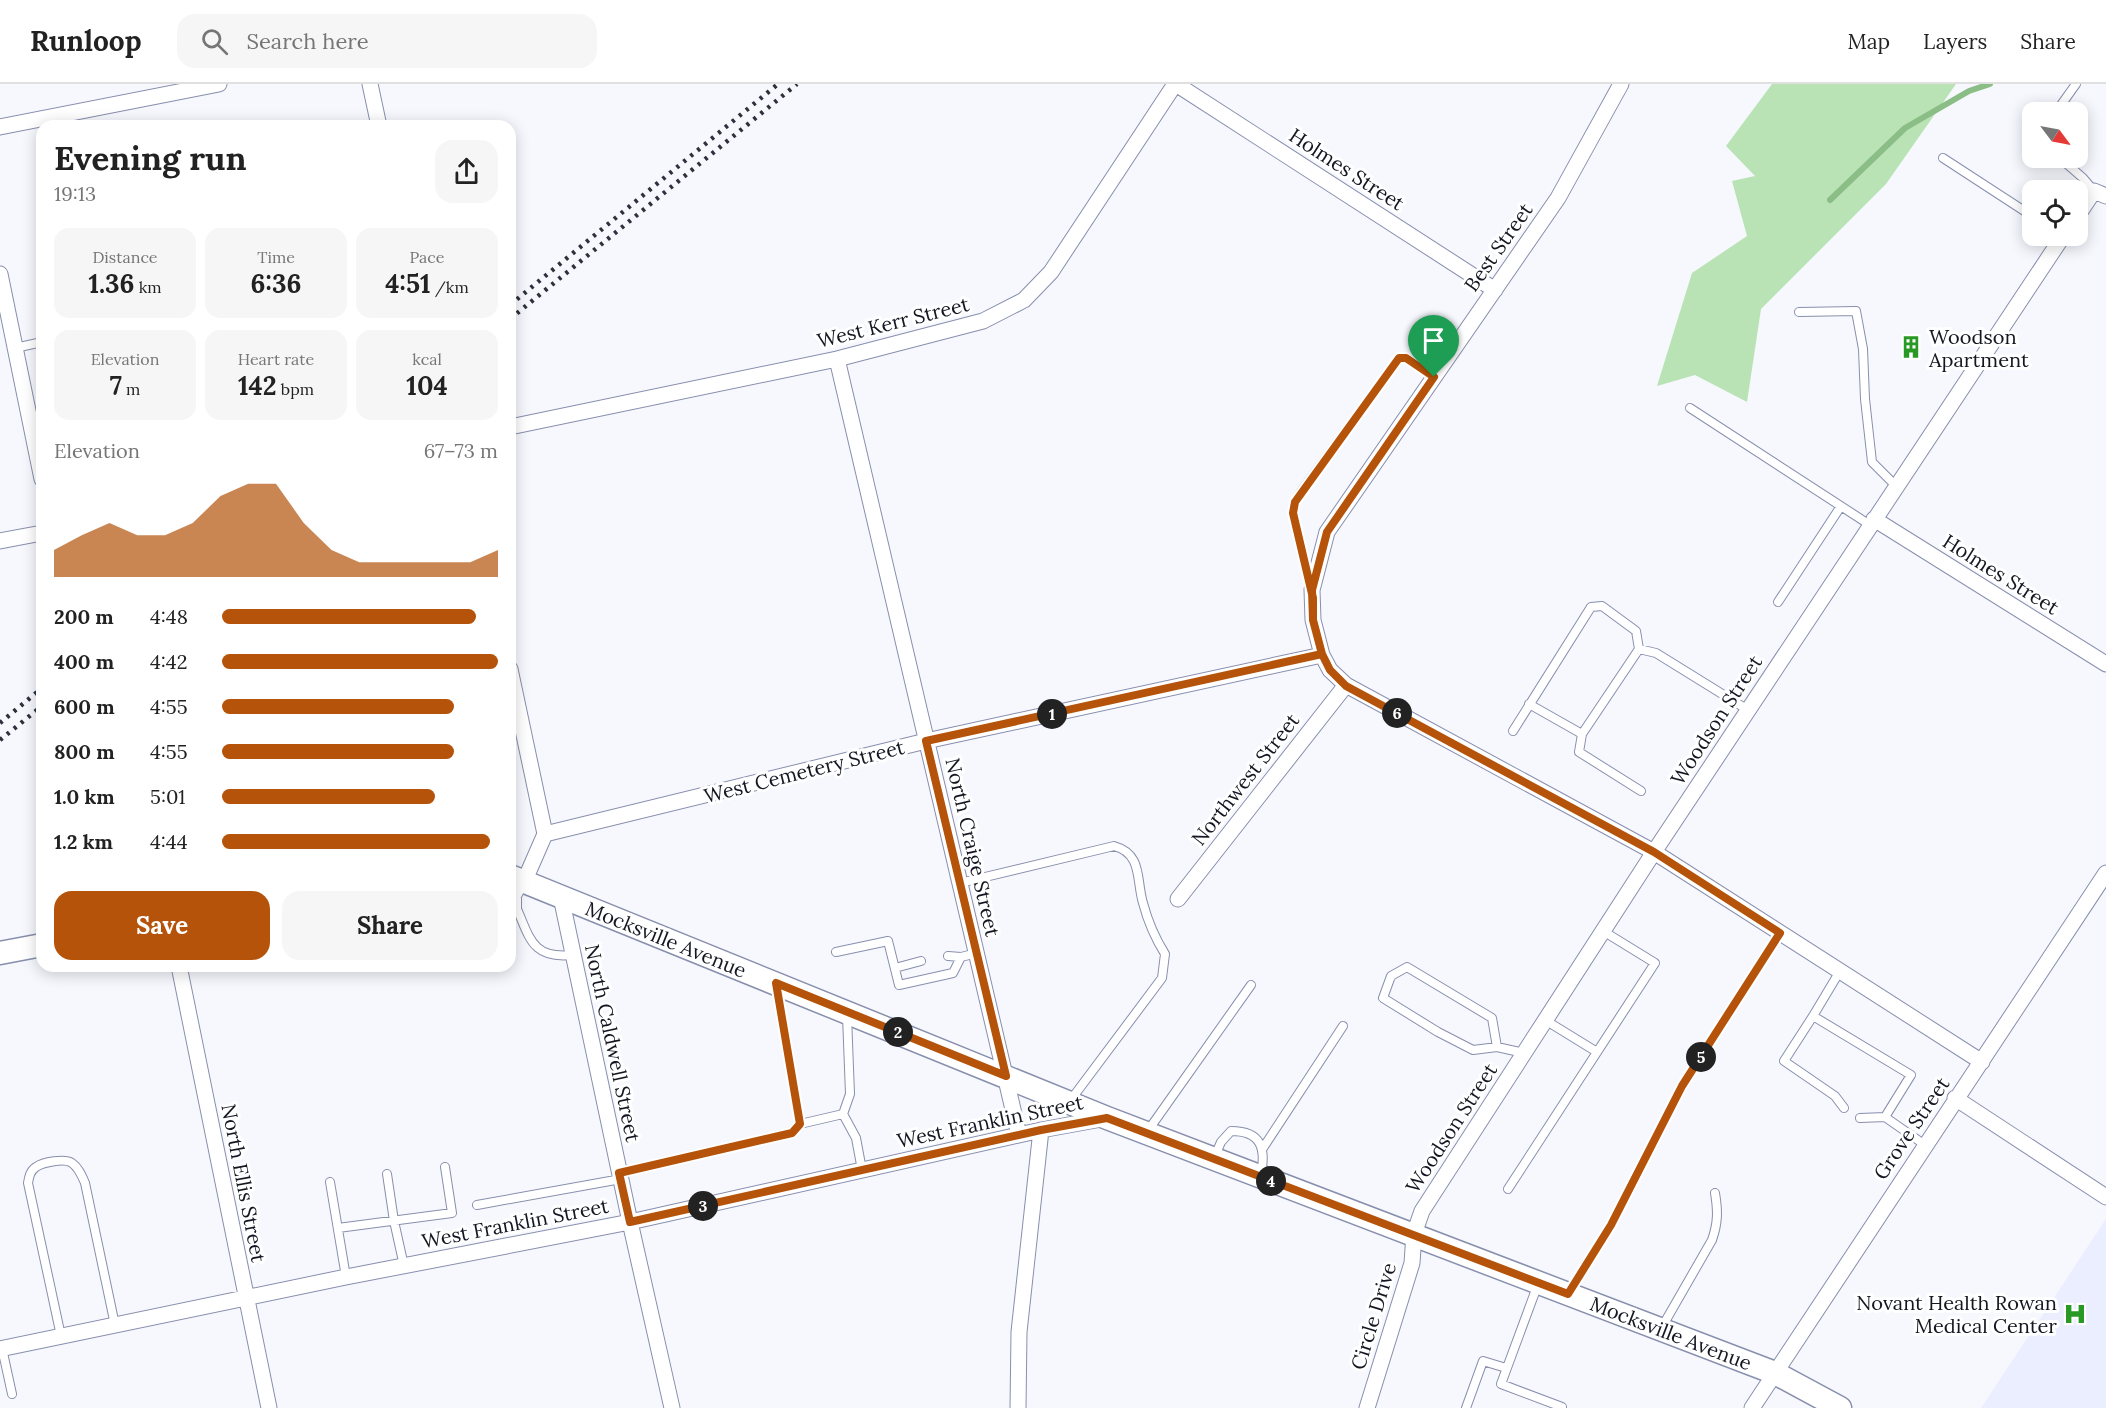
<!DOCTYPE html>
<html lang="en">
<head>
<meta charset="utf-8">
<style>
	body { margin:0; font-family:Lora,serif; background:#f6f6f6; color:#222; height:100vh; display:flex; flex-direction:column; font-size:22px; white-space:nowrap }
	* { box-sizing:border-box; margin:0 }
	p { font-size:20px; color:#767676 }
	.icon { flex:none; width:33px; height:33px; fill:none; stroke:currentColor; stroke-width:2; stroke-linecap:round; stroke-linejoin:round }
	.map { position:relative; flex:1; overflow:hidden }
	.details { position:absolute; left:36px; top:36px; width:480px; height:852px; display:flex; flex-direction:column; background:#fff; border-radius:18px; box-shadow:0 3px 15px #0003 }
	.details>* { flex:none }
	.needle { width:39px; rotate:122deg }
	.fabs { position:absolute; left:2022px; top:18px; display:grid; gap:12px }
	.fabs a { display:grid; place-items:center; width:66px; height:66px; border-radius:12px; background:#fff; box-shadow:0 3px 15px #0003; font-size:30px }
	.pin { position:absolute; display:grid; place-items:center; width:51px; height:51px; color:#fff; margin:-62px -26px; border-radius:50% 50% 50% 0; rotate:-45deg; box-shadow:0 0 6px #0007 }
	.pin .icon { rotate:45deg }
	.km { position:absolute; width:30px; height:30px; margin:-15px; border-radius:50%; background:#222; color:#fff; font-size:16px; line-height:30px; text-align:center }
	.round { display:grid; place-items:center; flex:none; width:63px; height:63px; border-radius:18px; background:#f6f6f6 }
	.overview { display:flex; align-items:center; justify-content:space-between; height:102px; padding:0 18px }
	h1 { font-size:33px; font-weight:700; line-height:45px }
	.figures { display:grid; grid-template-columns:repeat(3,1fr); gap:9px; height:102px; padding:6px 18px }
	.figures div { display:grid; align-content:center; border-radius:15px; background:#f6f6f6; text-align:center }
	.figures b { font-size:26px; font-weight:700 }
	.figures small { font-size:16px; font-weight:400 }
	.figures p { font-size:16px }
	.chart { height:168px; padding:12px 18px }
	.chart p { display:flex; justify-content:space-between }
	.chart svg { width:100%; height:108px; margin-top:6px; fill:#b45309; opacity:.7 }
	.cta { display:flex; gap:12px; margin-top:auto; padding:12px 18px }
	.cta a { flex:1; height:69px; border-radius:18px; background:#b45309; color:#fff; font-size:24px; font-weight:700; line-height:69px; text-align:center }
	.cta a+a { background:#f6f6f6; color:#222 }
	ul { padding:0 18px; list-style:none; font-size:20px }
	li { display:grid; grid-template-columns:96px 72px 1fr; align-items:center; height:45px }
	li i { height:15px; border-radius:8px; background:#b45309 }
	header { display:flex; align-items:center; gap:36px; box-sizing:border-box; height:84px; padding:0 30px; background:#fff; border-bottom:2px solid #e0e0e0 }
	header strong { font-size:28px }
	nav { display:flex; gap:33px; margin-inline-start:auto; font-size:21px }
	.search { width:420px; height:54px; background:#f6f6f6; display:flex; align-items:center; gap:15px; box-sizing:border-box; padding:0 21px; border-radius:18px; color:#767676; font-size:22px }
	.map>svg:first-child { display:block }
</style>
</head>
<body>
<header>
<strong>Runloop</strong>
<div class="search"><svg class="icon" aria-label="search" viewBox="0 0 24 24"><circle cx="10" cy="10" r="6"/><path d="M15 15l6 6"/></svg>Search here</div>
<nav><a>Map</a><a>Layers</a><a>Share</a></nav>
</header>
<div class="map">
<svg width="2106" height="1324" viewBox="0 0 2106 1324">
	<rect width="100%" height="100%" fill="#f6f8fe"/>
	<path fill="#eaeefe" d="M2106,1135V1324H1981Z"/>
	<path fill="#b9e3b5" d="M1772,0H1956L1886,100L1761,225L1747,318L1695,291L1657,302L1692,189L1747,152L1732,97L1755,92L1726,62Z"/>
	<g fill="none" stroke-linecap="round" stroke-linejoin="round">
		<path stroke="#8bbd86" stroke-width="6" d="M1830,116L1905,44L1969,7L1990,0"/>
		<g stroke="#888fad" stroke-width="10">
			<path id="lane" d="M2056,28L2076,0
				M1943,74L2032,132
				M2060,74L2083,94L2094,107
				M1799,228L1856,227L1863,265L1865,315L1872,378L1896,402
				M15,264L42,258
				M1690,324L1870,441
				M1310,500L1293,429L1295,418L1301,408L1399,274H1406L1434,293
				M1778,518L1841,422
				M1529,620L1582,650
				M1513,647L1591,523L1602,522L1636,547L1639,565
				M1641,707L1579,668L1582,650L1639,565L1656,569L1748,626
				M960,799L1114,762C1143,770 1136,796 1143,819C1148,838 1155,854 1165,870L1162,894L1070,1017
				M510,825H517C530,855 533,875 572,871
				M517,825V812L523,801
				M836,868L888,857L899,901L953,889L961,873L977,869
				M948,872L961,873
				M895,884L921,877
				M1840,887L1813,932L1911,991L1885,1033L1925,1061
				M1813,932L1784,977L1835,1012L1844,1024
				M1545,936L1597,968
				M1497,963L1492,934L1407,883L1391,892L1383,914L1438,948L1473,966L1497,963L1524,969
				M843,1030L856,1054L862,1086
				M1860,1034L1885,1033
				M800,1040L843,1030L850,1010L847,932
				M1147,1048L1251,901
				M1263,1064L1343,942
				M1215,1072L1221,1058L1231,1047C1262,1047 1266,1065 1261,1091
				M619,1089L792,1049L800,1040L777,904
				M387,1090L394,1137L404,1182
				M330,1098L346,1193
				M1508,1105L1655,879L1603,847
				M477,1121L621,1095
				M338,1144L452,1129L445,1083
				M1538,1200L1501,1300L1562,1323
				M1569,1208L1611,1141L1682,1002L1780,849
				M1662,1243L1712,1156C1718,1139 1718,1127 1715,1109
				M61,1252L28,1099C29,1093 30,1087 36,1083C43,1078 65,1074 72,1079C79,1084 82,1092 85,1099L115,1241
				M2,1264L12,1310
				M1466,1324L1483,1277L1506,1284"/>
		</g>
		<g stroke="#888fad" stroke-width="17">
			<path id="street" d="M370,0L379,42
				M1176,0L1495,206
				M0,43L219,0
				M2078,131L2094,107L2106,112
				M0,190L42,395
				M837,275L1019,1051
				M510,343L837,275L983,237L1024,216L1051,188L1175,0
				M1874,435L2106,580
				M0,457L42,449
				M1322,571L1313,536L1312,506L1327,448L1558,114L1621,0
				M510,585L545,750L524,798
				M545,750L926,657L1322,571L1330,586L1346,601L1654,768L1982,978
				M561,813L630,1138L672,1324
				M1178,815L1346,601
				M179,882L269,1324
				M1955,1014L2106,1113
				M0,1265L346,1193L630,1138L1041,1046L1107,1034
				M1018,1324L1019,1248L1041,1046
				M1367,1324L1412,1179L1414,1150L1422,1127L1654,768L2063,152
				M1752,1324L2106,789"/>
		</g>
		<g stroke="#888fad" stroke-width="25">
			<path id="secondary" d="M510,792L1107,1034L1775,1289L1840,1324
				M0,869L42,861"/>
		</g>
		<use href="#lane" stroke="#fff" stroke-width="8"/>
		<use href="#street" stroke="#fff" stroke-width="15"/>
		<use href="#secondary" stroke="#fff" stroke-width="22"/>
		<path stroke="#2e313c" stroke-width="4.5" stroke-dasharray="3 6" stroke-linecap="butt" d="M510,221L778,0
			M510,235L797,0
			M0,639L42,604
			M0,656L42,622"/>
	</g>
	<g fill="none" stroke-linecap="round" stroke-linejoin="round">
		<g stroke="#fff" stroke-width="12">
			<path id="route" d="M1434,293L1327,448L1312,506L1313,536L1322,570L926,657L1006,992L776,899L800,1040L792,1049L619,1089L630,1138L1041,1046L1107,1034L1568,1210L1611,1141L1682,1002L1780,849L1654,768L1346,602L1330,586L1322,570L1313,536V514L1293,429L1295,418L1399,274H1406L1434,293"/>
		</g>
		<use href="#route" stroke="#b45309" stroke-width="8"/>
	</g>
	<defs>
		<g id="building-bare" transform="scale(1.8)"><path d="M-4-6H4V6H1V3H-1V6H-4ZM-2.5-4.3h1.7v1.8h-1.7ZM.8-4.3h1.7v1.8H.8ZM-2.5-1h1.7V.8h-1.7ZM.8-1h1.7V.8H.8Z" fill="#299926" stroke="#fff" stroke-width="2.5" paint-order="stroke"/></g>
		<g id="hospital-bare" transform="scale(1.8)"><path d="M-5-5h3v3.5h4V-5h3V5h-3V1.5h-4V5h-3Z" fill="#299926" stroke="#fff" stroke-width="2.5" paint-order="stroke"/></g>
	</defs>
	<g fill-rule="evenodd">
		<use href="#building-bare" x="1911" y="263"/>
		<use href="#hospital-bare" x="2075" y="1230"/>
	</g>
	<g text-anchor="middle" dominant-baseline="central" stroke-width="6" stroke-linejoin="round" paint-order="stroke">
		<g font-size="20" fill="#141722" stroke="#fff">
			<text transform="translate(1347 85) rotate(33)">Holmes Street</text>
			<text transform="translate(1498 163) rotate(-55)">Best Street</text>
			<text transform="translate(893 238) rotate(-14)">West Kerr Street</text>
			<text transform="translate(2001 490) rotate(32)">Holmes Street</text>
			<text transform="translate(1716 636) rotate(-57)">Woodson Street</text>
			<text transform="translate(804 687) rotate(-14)">West Cemetery Street</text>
			<text transform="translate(1245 695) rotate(-52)">Northwest Street</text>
			<text transform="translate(973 763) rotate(77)">North Craige Street</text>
			<text transform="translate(666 855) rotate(22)">Mocksville Avenue</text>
			<text transform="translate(613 959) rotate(78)">North Caldwell Street</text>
			<text transform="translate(990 1037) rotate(-12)">West Franklin Street</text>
			<text transform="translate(1451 1044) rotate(-57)">Woodson Street</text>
			<text transform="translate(1911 1044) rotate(-56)">Grove Street</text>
			<text transform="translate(244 1099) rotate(79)">North Ellis Street</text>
			<text transform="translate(515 1139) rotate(-11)">West Franklin Street</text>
			<text transform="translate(1373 1232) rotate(-73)">Circle Drive</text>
			<text transform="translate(1671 1249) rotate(21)">Mocksville Avenue</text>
		</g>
		<g font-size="20" fill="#141722" stroke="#fff" text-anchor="start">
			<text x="1929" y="252">Woodson<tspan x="1929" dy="23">Apartment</tspan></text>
			<text x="2057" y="1218" text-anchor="end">Novant Health Rowan<tspan x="2057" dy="23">Medical Center</tspan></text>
		</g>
	</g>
</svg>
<div class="fabs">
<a><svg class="needle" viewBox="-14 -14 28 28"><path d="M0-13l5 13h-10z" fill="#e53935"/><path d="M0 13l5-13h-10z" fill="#767676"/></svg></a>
<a><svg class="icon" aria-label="locate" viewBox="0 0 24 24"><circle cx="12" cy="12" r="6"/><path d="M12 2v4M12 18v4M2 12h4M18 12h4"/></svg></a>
</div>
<div class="pin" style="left:1434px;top:293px;background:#1e9e55"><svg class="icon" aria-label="arrive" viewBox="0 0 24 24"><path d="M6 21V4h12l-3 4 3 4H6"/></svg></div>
<b class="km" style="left:1052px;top:630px">1</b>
<b class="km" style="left:898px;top:948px">2</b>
<b class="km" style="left:703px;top:1122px">3</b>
<b class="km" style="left:1271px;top:1097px">4</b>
<b class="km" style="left:1701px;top:973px">5</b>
<b class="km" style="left:1397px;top:629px">6</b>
<section class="details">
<div class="overview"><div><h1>Evening run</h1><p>19:13</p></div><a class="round"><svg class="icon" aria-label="share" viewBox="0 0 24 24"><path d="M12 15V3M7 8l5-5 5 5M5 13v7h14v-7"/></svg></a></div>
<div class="figures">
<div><p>Distance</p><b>1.36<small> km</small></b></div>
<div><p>Time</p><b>6:36</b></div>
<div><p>Pace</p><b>4:51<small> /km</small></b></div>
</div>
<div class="figures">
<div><p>Elevation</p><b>7<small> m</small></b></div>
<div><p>Heart rate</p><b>142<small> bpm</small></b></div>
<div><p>kcal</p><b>104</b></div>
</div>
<div class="chart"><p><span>Elevation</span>67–73 m</p>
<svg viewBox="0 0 160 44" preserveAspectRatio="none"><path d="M0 44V33L10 27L20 22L30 27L40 27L50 22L60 11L70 6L80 6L90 22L100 33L110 38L120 38L130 38L140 38L150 38L160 33V44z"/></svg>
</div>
<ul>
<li><b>200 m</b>4:48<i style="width:92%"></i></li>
<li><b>400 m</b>4:42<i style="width:100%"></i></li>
<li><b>600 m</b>4:55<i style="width:84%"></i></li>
<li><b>800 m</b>4:55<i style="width:84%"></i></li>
<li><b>1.0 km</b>5:01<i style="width:77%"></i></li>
<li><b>1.2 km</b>4:44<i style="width:97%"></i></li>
</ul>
<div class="cta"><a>Save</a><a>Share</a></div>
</section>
</div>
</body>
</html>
